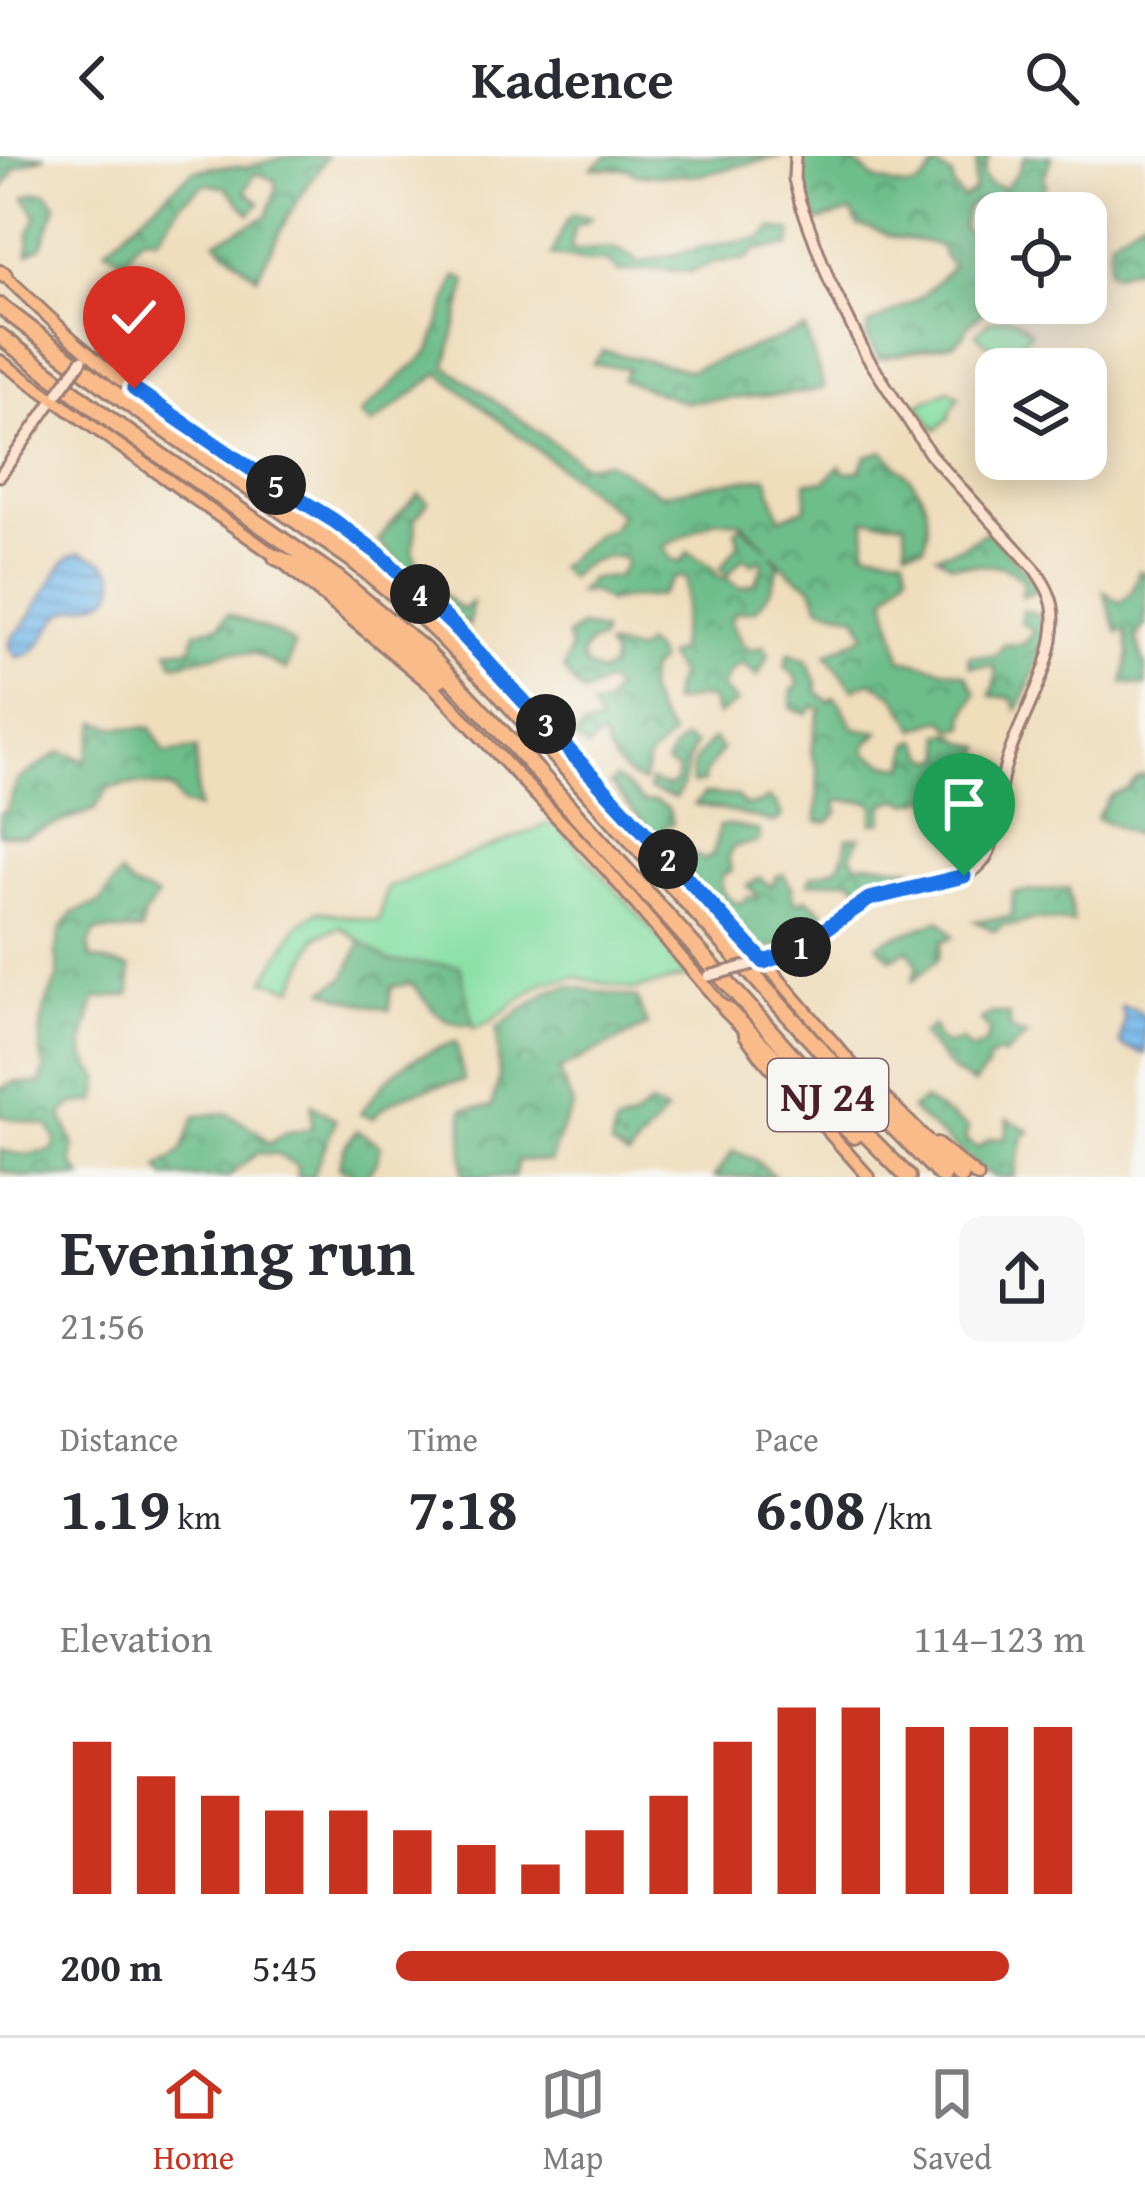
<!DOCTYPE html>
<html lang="en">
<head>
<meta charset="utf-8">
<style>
	body { margin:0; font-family:"Gentium Book Plus",serif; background:#f7f7f7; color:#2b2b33; height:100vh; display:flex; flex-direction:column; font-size:45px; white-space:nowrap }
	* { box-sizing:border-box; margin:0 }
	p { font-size:39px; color:#7c7c81 }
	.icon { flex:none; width:66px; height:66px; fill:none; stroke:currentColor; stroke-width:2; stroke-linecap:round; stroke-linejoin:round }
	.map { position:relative; height:1021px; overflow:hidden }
	.drawer { display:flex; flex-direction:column; background:#fff; flex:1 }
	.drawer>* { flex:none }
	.fabs { position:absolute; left:975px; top:36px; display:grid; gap:24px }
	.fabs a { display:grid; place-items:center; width:132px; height:132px; border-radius:24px; background:#fff; box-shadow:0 6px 30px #0003; font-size:60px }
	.pin { position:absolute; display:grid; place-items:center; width:102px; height:102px; color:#fff; margin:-123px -51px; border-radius:50% 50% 50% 0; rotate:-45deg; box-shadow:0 0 12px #0007 }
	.pin .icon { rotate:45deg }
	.km { position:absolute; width:60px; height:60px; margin:-30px; border-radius:50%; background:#222; color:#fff; font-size:33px; line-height:60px; text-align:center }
	.round { display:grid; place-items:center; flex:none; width:126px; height:126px; border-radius:24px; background:#f7f7f7 }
	.headline { display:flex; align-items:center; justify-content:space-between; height:204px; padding:0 60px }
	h1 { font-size:66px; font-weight:700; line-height:90px }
	.metrics { display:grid; grid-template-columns:repeat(3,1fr); gap:18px; height:204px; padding:12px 60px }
	.metrics div { display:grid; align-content:center }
	.metrics b { font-size:60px; font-weight:700 }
	.metrics small { font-size:33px; font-weight:400 }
	.metrics p { font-size:33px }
	.chart { height:336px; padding:24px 60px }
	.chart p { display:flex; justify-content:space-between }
	.chart svg { width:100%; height:216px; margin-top:12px; stroke:#c8321e; stroke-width:6 }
	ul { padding:0 60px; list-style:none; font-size:39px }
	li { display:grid; grid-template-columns:192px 144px 1fr; align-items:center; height:90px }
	li i { height:30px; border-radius:15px; background:#c8321e }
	header { display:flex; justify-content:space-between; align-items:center; height:156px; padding:0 60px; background:#fff; font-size:54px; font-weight:700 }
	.dock { display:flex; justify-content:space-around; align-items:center; height:168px; border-top:3px solid #e1e1e2; background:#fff; font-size:33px; color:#7c7c81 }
	.dock a { display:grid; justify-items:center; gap:6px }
	.dock .current { color:#c8321e }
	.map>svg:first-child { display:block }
</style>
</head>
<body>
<header><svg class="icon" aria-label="back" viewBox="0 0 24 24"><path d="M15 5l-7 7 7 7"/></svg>Kadence<svg class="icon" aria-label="search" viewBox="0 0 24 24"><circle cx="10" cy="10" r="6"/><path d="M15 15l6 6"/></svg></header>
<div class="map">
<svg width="1145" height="1021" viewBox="0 0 1145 1021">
	<defs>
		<pattern id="forest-crowns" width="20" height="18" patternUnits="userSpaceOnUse" patternTransform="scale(3)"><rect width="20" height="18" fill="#6ebe8a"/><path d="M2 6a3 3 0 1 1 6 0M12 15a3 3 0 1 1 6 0" fill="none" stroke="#5c9a71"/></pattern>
		<pattern id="water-rules" width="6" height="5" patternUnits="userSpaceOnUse" patternTransform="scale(3)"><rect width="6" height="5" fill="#75b9eb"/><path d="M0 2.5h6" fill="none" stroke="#6296bf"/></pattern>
	</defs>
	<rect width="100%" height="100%" fill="#f6f6f2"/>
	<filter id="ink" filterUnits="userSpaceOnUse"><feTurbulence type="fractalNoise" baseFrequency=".00833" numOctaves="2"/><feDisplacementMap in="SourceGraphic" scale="24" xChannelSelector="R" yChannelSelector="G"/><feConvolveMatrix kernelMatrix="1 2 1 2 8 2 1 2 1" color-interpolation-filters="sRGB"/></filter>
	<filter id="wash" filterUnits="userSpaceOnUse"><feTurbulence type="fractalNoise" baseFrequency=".004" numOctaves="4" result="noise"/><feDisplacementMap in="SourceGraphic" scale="48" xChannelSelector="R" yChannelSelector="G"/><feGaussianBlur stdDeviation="2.7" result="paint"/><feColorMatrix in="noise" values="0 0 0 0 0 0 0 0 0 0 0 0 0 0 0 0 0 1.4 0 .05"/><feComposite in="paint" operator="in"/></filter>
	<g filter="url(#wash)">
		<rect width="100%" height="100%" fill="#efddbc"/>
		<path fill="url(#forest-crowns)" stroke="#5c6e5a" stroke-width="3" fill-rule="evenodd" d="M0,0H46L17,11L0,36Z
			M288,0H327L288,60L257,121L216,85L267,60L276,33L275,24L255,17L245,35L260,47L250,58L225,31L205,28L182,46L157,82L145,80L136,87L125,105L105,93L193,15L214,11H248Z
			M607,0H782L700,19H646L636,18L629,13L592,12Z
			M800,0C828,0 856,0 873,23C888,26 911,38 923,26C928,21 931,15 936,11L952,20L954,32L963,43L974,36L977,0H989L983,18L989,28L1005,32L1018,16L1025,0H1052L1044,20L1046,30L1038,37L1024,39L1003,57L1004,47C988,39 980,41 967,53L963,71C973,84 981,83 996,79V133L976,143L984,156L968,169L965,178L955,187L878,203L867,180L868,170L920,142L953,110L943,99L941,91C927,84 914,85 899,82C884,80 874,70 858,70L852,56L818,65L797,24Z
			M37,36L47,37L56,49L42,90L28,98L29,77L37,60L24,41Z
			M574,58L591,61L585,67L574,70L571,94C599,96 616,83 639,107L709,90L761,83L772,72L791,75L790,90L754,94L747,103L715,106L690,116L660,113L618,116L608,106L583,105L552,99L567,64Z
			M1145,60V109L1114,118L1108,114L1111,83Z
			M456,120L467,125L446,210L584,309L608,306L661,338L717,327L767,321L780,362L806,352V326L825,325L840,310L845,316L860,315L866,300L883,295C915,326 937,344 924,390L906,392L905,366L865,363L866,394L905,399L908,415L886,442L901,503L966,518L976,537L965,559L966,571L953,573L943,563L916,573L894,539L871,525L853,533L826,499L865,479L857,460L820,450L811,430L790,417L772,398L779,410L771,434L756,454L736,456L730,465L744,491L752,494L763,490L769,498L758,520L741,507L730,516L721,533L737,546L717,559L711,543L702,541L672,547L673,534L679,519L667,501L678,494C680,469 688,447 686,422L675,421L661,439C643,443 626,440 608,446L592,435L578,437L590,423L617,421L626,407L623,401C603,399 581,406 569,422L558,411L597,378L613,372L620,358L439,217L371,269L360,258L430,195ZM715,364L742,366L768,393L742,369L735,374L739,387L720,414L728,419L743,401L753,408L760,403L763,407L756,427L741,432L726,422L717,420L711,410L688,396L681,406L671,403L663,391Z
			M805,173L824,232L801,237L684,246L622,223L628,212L593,208L603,195L690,214Z
			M419,338L428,346L415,363C417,374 414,381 413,392C412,412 446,442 462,454L472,446L469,470C435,446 409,414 378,386L391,367Z
			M988,375L1035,425L1034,436L1022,440L1023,423L1002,410L951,408L937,399L961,391Z
			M1139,415L1145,417V469L1136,482L1145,512V530L1123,527L1129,498L1126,475L1118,477L1104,436L1121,447L1132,436Z
			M1022,454L1048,461C1041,493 1034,526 1017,554L1012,542L991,540L996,520L994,510H970L969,500H995L1004,489L1024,488L1035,475L1021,466Z
			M228,458L280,479L294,489L286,514L254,497L228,496L174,508L168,494L191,492L196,475L219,470Z
			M581,470L602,475L601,484C588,487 583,490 582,504L589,512L600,517L611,512L613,500L606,491C617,489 627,496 639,495L645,488L656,497L658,506L648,515L647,536L658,561L672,580L649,602L643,627C619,616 611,604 602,580L588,592L574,583L583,572L600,568L592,552L606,548L615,533L607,526L584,538L572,526L564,512L571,493L567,481Z
			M789,497L807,505L817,527L816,535L829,546L834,541C845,551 846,561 854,572L879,576L867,588L865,597L890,609L906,611L910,587L918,584L928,601L936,604L945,601L942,578L954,577L964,586L983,591L978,605C951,605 948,606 942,632L965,640L961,653C951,648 931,642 920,642L921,645L908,647L901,643L884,648L882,666L872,667L875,651L871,646L841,644L836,646L838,656L828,667L817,665L818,615L811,596C816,581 813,567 821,554L813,550L807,558L796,555L791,550L792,534L799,529L795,520L785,510Z
			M97,566L114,571L151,572L165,597L196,593L198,653L181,648L173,634C151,628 131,626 108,632L94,654L24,680L0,678V657L6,655L18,624L61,596L86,604Z
			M684,583L695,589C685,606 687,627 676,642L649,634L650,625L668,631L676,626L678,614L666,608L671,596Z
			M713,583L722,593L704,619V626L692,628C690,607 699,597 713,583Z
			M1145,619V666L1141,681L1096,662L1111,639L1127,633L1138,622Z
			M615,623L627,630L643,646L655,645L668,652L673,667L663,672L662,682L705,704L714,697L719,670L732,669L759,675L760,682L757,686L733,691L728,702L732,715L722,719L721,733L733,746L740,747L748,741L756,742V737L747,730L760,722L770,730L775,726V721L783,718L792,731L793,743L799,747L806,742L824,756C809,780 790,790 762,793L707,739L610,628Z
			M704,638L736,640L746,650L761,647L768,642L776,648L782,660L775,666L695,648Z
			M860,681L851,698L856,708C880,705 889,711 912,712L914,726L864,739L859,730L850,723L808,727L811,720C839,713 844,711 847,682Z
			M120,718L131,731L157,741L143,761L141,775H95L89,788L90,802L130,812V839L95,843C88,876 71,895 100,922L97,946L73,948L62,959L74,990L72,1007L82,1021H24L0,1014V994L23,999L52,995L56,984L49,970L0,960V933L15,926L40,928L45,912C34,886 44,844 59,821L56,797L61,773L73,757L101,746Z
			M1069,732L1073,767L1033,763L1016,769H1002L995,775L975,765L1012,761L1013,737Z
			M386,736L460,810L490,866L474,873L472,868C440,872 430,848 411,827L391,831L389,854L341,841L325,834L345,821L361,786L341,771L317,780L293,832L265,824L297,770L318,755L379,766Z
			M940,764L954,781L942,785L939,802L912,826L918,810L908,793L892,803L877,789L885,784Z
			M568,830L637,842L647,870L559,914L573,951L563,970L550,1006L518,1004L514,1021H463V953L491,951L499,924L497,872L547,836Z
			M992,857L1009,859L1011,874L1027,880L1004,899L995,898L987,905V912L974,928L953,916L922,879L933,870L937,883L947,889L961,884L971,895L985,888L990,875L981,864Z
			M456,886L464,925C437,929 389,938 374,962L360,958C392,914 404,903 456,886Z
			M924,944L968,972L965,984L977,992L991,982L1005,983L1008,963L1030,975L1023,981L1014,1021H995L977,1010L911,954Z
			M312,948L336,964L312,1021H297V1010L277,998L257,997L228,1021H165L159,1012L182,995L195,960L226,957L257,975L269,988L285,977L312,972Z
			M650,949L666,956L628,1001L611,990L615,970L634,963Z
			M357,974L381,990L376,1007L365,1021H355L339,1011L344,992Z
			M733,995L754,1003L775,1021H714Z"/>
		<path fill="#89e0a4" stroke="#6a8068" stroke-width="3" d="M1007,161L1016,164L1031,176L1006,203L976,178L990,165Z
			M949,234L959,241L949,258L950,261L936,274L917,249Z
			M554,666L669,792L686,821L634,834L575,821L542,827L490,866L474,873L460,810L389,805L341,771L317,780L293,832L265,824L297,770L318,755L379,766L387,732Z"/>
		<path fill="url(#water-rules)" stroke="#606c8b" stroke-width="3" d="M80,397C95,402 113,406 115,424C117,452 78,446 63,457C44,473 45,497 17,501L10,492L11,483L24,469L63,407L71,400Z
			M1123,850L1139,855L1145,862V898L1124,891L1120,886L1125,863L1121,852Z"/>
	</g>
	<g filter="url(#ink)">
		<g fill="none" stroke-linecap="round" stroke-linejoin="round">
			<g stroke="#9c7e74" stroke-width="15">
				<path id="secondary" d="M0,320L56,240
					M759,807C771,804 783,801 794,795C823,779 846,751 878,739C909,729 959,734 982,707C1000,685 996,646 1003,619C1015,567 1054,517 1054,462C1054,442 1045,428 1034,412L930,298L866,199L829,124L800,46L794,23L795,0"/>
			</g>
			<g stroke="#9c7e74" stroke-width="16">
				<path id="primary" d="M2,117L72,183L118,222L266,323
					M0,205L274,399L435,532L607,714L730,859
					M308,348L378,397L458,474L764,806L869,928
					M745,879L764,904L869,1021
					M937,988L978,1021"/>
			</g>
			<g stroke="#9c7e74" stroke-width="20">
				<path id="highway" d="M0,117L4,119
					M0,150L126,246L353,404L421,460L498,536L851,928L943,1021
					M0,180L114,267L337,422L424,494L510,585L833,945L908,1021
					M263,321C318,367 375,398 423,452
					M276,401L299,411L326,430L440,523
					M726,853L854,980
					M865,924L961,1021"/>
			</g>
			<use href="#secondary" stroke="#fde4d1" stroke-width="9"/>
			<use href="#primary" stroke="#fabb8b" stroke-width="10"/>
			<use href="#highway" stroke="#fabb8b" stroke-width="14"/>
			<g stroke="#9c7e74" stroke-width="15" stroke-linecap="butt">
				<path id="secondary-bridge" d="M59,236L82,204
					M709,820L754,808"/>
			</g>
			<use href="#secondary-bridge" stroke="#fde4d1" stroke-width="9"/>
		</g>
	</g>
	<g fill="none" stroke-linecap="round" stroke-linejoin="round" filter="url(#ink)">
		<g stroke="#fff" stroke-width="24">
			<path id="route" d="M134,233L263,321L333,364L378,397L458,474L764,806L792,796L869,743L964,720"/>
		</g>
		<use href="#route" stroke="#1a73e8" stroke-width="15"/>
	</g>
	<g text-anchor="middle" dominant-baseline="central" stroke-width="9" stroke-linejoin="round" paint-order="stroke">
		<rect fill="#f6f6f2" stroke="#7e6067" stroke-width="3" x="768" y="903" width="120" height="72" rx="9"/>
		<g font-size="42" font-weight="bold" fill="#4a1f2b">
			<text x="828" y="939">NJ 24</text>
		</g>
	</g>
</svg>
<div class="fabs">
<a><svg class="icon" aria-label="locate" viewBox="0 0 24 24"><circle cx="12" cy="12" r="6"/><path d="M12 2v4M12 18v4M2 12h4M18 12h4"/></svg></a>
<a><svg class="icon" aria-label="layers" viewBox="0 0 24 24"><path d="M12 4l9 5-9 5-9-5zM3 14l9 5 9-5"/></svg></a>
</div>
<div class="pin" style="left:964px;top:720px;background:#1e9e55"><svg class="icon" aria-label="arrive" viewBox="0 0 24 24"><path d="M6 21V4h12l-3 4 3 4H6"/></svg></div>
<div class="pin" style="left:134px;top:233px;background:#d93025"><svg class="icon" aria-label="check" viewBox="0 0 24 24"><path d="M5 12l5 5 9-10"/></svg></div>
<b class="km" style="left:801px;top:791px">1</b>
<b class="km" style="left:668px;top:703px">2</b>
<b class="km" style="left:546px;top:568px">3</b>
<b class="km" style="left:420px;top:438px">4</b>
<b class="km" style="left:276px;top:329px">5</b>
</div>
<section class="drawer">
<div class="headline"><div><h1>Evening run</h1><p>21:56</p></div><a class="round"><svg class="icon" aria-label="share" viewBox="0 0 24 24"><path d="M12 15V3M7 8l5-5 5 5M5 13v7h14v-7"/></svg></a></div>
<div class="metrics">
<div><p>Distance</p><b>1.19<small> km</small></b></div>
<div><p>Time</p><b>7:18</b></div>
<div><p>Pace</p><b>6:08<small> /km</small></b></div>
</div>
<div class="chart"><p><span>Elevation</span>114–123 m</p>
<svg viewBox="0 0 160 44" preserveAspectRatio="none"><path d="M5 44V13M15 44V20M25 44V24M35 44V27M45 44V27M55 44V31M65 44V34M75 44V38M85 44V31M95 44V24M105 44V13M115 44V6M125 44V6M135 44V10M145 44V10M155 44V10"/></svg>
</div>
<ul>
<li><b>200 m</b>5:45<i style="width:89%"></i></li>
</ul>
</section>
<nav class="dock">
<a class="current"><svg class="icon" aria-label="home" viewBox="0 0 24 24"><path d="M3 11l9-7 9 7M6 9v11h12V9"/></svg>Home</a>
<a><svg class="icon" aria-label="map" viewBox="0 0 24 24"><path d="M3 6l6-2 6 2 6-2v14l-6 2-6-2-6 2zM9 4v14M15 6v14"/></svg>Map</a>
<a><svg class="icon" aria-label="saved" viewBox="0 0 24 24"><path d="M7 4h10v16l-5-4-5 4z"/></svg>Saved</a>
</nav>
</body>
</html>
